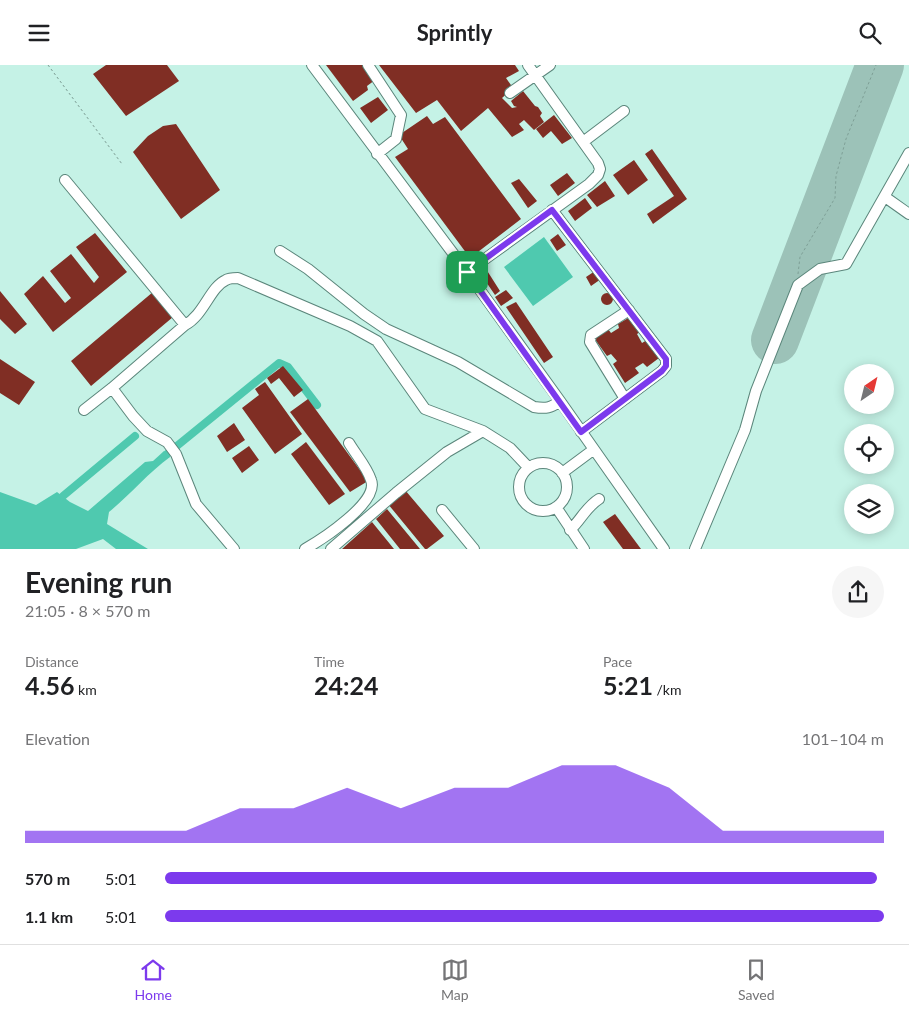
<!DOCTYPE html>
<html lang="en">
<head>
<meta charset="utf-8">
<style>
	body { margin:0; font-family:Lato,sans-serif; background:#f6f6f6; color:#202124; height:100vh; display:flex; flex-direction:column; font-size:19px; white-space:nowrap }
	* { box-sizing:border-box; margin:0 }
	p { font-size:16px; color:#757577 }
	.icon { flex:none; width:28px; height:28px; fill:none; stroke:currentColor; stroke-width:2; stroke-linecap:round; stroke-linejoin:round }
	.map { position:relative; height:484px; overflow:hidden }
	.side { display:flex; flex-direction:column; background:#fff; flex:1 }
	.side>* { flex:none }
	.needle { width:32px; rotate:35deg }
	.buttons { position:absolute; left:844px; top:299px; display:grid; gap:10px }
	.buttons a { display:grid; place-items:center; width:50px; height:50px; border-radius:50%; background:#fff; box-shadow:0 2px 12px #0003; font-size:25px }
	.pin { position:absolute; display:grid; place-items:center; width:42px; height:42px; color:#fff; margin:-21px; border-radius:10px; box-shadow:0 2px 8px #0006 }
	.round { display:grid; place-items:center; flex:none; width:52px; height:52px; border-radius:26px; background:#f6f6f6 }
	.overview { display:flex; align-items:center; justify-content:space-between; height:85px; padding:0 25px }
	h1 { font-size:28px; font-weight:700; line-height:38px }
	.metrics { display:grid; grid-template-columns:repeat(3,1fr); gap:8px; height:85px; padding:5px 25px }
	.metrics div { display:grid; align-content:center }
	.metrics b { font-size:25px; font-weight:700 }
	.metrics small { font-size:14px; font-weight:400 }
	.metrics p { font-size:14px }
	.chart { height:140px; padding:10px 25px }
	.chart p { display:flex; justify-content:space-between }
	.chart svg { width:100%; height:90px; margin-top:5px; fill:#7c3aed; opacity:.7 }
	ul { padding:0 25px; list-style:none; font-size:16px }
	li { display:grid; grid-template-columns:80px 60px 1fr; align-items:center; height:38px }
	li i { height:12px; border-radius:6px; background:#7c3aed }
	header { display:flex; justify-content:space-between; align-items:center; height:65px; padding:0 25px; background:#fff; font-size:22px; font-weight:700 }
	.tab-bar { display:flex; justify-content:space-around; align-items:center; height:70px; border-top:1px solid #e0e0e0; background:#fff; font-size:14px; color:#757577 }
	.tab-bar a { display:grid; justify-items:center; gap:2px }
	.tab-bar .on { color:#7c3aed }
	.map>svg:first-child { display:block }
</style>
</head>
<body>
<header><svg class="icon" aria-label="menu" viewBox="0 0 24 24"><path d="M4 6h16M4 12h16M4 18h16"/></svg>Sprintly<svg class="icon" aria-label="search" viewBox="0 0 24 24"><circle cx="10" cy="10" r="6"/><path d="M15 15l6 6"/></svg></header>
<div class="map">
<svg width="909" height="484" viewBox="0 0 909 484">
	<rect width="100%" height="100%" fill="#c5f2e6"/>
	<path fill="#4fc9af" d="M544,172L573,212L533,241L504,202Z
		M164,386L170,392C148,408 130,430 109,447L107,459L148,484H116L103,474L76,484H0V427L36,440L57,427L70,437L88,446L145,397L153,396Z"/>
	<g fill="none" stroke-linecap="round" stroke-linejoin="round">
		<path stroke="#4fc9af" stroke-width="8" d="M167,389L279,298L288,302L317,340
			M63,431L135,371"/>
		<path stroke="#9cc2b8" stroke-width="48" d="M775,275L880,0"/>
	</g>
	<path fill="#802e24" d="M106,0H167L179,16L126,51L93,9Z
		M326,0H363L375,15L367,21L368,25L353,36Z
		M379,0H515L519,6L506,13L513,23L502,33L512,43L517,42L514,41L511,36L523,26L535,41L538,42L542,48L540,51L544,57L534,65L524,55L519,59L524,65L512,72L488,43L461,66L437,35L416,48Z
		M378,32L388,45L371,58L360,43Z
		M554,50L572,73L562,79L551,66L543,73L536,64Z
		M427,51L433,59L445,52L521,154L470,193L395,92L408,84L399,70Z
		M176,59L220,125L181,154L133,87L148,71L163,61Z
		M652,84L687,134L653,159L647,149L674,131L645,89Z
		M634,95L648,115L628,130L613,110Z
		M567,108L575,118L558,131L550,120Z
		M519,114L537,136L528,143L511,118Z
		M605,116L615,131L597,142L587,130Z
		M585,133L592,143L575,156L568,146Z
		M95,168L127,207L53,267L24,229L43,211L65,238L71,233L50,206L71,189L94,218L99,212L76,182Z
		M558,169L566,180L557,186L550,175Z
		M486,204L500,226L495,230L480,208Z
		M595,206L601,214L591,221L586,212Z
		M506,225L513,233L501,241L495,232Z
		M0,226L27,259L15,269L0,254Z
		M153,227L173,252L91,321L71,296Z
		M601 234a6 6 0 1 1 12 0a6 6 0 1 1-12 0Z
		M516,237L553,292L544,298L506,242Z
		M630,252L640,267L637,269L642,278L647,275L659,293L647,302L643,298L635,303L639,308L625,318L613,299L617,296L611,289L607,291L594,273L608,264L611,268L619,263L618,259Z
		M0,294L35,317L19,340L0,328Z
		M283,301L303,325L294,332L279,313L271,319L267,313Z
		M265,317L302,369L275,389L242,343L259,330L255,324Z
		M308,334L368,416L350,427L290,347Z
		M234,358L245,375L227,387L217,371Z
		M306,377L345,429L329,440L291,389Z
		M249,381L259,395L242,408L232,393Z
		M405,425L444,471L427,484H425L388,439Z
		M387,444L420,484H400L376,454Z
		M615,449L641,484H623L603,457Z
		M372,457L394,484H342Z"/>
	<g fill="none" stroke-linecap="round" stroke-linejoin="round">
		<g stroke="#5b867b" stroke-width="12">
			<path id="minor" d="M312,0L467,207L560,336L664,484
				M368,0L401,50L396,74L377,89
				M510,28L550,0
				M583,77L624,46
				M65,115L185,260
				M885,132L909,149
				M552,145L666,294V301L662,306L581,367
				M280,186L308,204L364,249L386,264L458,297L534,342C546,344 551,343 560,336
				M467,207L589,119L598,110L600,104L598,98L528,0
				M112,323L133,351L147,366L167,377L176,389L196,439L234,484
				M625,334L590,277L591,270L629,245
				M84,345L112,323L185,260C204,250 210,222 226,215C229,213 235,213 238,213L350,261L377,276L425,344L483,366L510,383L528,402
				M519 422a24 24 0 1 1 48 0a24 24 0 1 1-48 0Z
				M562,408L593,385
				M556,442L584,484
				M442,445L474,484
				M570,465C581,455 586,442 599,434
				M305,484C321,475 380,437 371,415C367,402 356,390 349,378
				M331,484L396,428L447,387L483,366
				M695,484L745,365L756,326L798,220L820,204L846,199L909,88"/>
		</g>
		<path stroke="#7e9f96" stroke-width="1" stroke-dasharray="2.5 2.5" stroke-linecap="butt" d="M48,0L122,99
			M798,209L800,192L835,133L836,111L846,74L876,0"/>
		<use href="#minor" stroke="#fff" stroke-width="10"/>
	</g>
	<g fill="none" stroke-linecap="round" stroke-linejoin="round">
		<g stroke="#fff" stroke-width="10">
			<path id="route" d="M552,145L666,294V301L662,306L581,367L467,207Z"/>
		</g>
		<use href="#route" stroke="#7c3aed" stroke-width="6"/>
	</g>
</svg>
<div class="buttons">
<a><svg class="needle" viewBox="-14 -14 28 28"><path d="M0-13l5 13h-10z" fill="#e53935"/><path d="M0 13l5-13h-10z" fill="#757577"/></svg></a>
<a><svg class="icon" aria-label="locate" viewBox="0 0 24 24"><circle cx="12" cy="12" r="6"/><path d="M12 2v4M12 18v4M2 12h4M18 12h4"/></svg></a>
<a><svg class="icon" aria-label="layers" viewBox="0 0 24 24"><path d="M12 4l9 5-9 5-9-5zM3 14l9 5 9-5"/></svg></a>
</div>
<div class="pin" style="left:467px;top:207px;background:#1e9e55"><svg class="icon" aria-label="arrive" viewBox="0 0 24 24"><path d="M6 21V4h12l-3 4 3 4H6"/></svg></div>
</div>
<section class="side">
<div class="overview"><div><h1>Evening run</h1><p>21:05 · 8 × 570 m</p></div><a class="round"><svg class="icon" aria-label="share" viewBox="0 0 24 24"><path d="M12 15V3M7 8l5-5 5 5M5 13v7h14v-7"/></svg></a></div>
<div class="metrics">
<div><p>Distance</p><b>4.56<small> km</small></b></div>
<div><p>Time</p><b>24:24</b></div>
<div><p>Pace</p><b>5:21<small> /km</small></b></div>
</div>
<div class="chart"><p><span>Elevation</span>101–104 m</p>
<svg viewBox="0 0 160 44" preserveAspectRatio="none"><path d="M0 44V38L10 38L20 38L30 38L40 27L50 27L60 17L70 27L80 17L90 17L100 6L110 6L120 17L130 38L140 38L150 38L160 38V44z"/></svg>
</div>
<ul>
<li><b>570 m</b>5:01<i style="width:99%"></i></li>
<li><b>1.1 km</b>5:01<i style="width:100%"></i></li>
</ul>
</section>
<nav class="tab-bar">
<a class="on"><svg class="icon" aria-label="home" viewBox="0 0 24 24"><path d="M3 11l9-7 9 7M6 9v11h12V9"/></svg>Home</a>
<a><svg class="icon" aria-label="map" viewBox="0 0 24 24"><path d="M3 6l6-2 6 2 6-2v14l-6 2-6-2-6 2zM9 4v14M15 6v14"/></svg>Map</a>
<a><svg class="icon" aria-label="saved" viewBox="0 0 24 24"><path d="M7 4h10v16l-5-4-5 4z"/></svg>Saved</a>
</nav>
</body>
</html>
